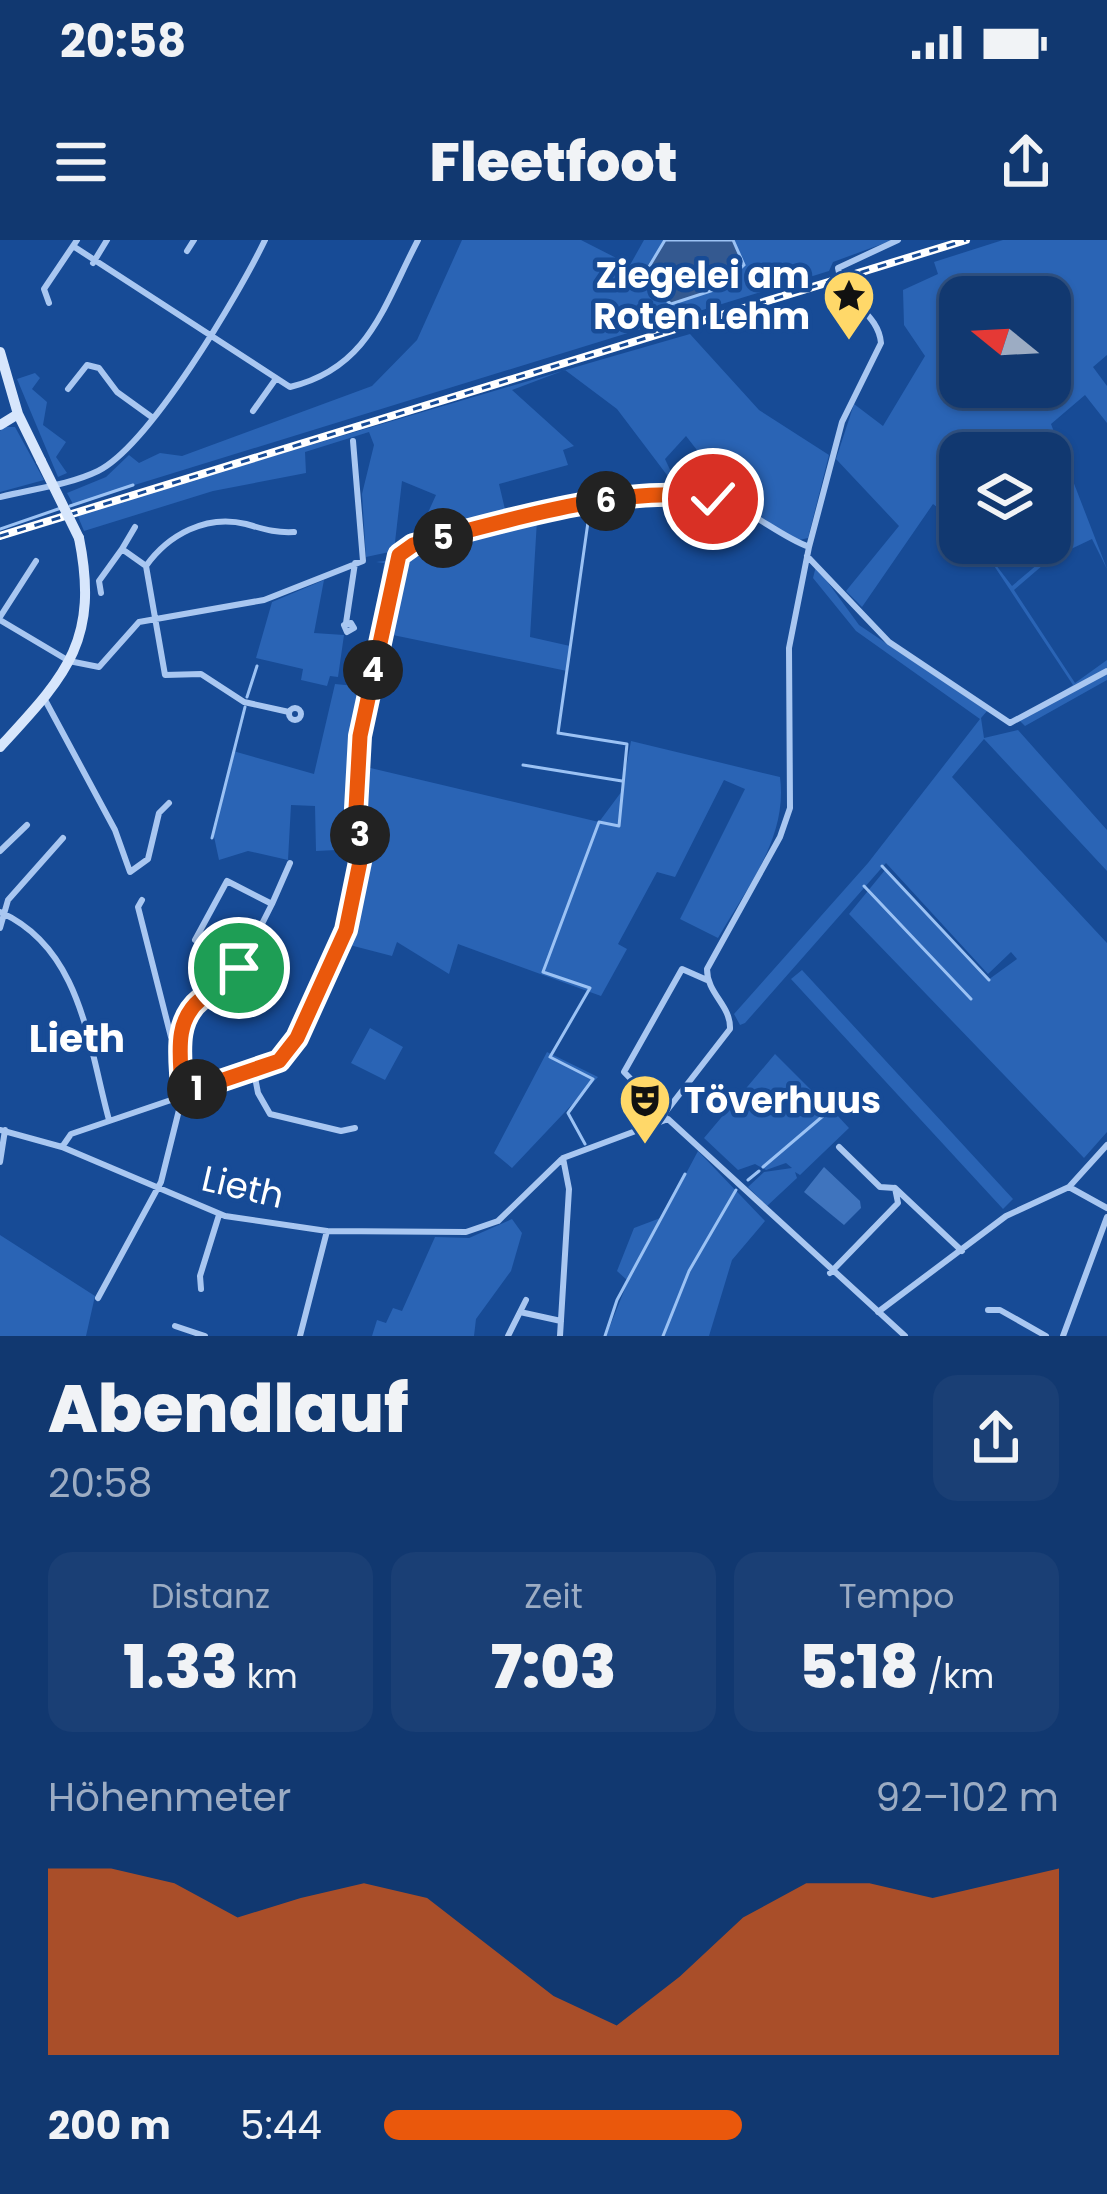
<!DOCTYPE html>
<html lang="de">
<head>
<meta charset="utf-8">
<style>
	body { margin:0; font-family:Poppins,sans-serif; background:#1a3f75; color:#f1f3f6; height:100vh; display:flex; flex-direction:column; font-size:45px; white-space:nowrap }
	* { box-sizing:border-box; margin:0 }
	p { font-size:39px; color:#9cacc3 }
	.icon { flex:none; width:66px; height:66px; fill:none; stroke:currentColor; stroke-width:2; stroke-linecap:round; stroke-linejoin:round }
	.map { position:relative; height:1096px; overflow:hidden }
	.details { display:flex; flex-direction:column; background:#113870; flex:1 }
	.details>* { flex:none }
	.needle { width:78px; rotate:288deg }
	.controls { position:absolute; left:939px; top:36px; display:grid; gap:24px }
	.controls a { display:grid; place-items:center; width:132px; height:132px; border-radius:24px; background:#113870; box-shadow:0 3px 9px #0004,0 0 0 3px #305283; font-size:60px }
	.pin { position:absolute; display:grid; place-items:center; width:102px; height:102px; color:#fff; margin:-51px; border:6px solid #fff; border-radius:50%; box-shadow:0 3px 12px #0007 }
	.km { position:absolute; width:60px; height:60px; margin:-30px; border-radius:50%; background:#222; color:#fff; font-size:33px; line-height:60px; text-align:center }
	.round { display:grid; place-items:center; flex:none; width:126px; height:126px; border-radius:24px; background:#1a3f75 }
	.overview { display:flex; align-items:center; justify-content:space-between; height:204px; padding:0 48px }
	h1 { font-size:66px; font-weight:800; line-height:90px }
	.metrics { display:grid; grid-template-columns:repeat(3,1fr); gap:18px; height:204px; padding:12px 48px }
	.metrics div { display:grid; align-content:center; border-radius:24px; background:#1a3f75; text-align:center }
	.metrics b { font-size:60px; font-weight:800 }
	.metrics small { font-size:33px; font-weight:400 }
	.metrics p { font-size:33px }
	.chart { height:336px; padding:24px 48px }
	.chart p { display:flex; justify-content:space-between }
	.chart svg { width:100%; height:216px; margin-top:12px; fill:#ea580c; opacity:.7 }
	ul { padding:0 48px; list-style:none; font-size:39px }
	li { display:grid; grid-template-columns:192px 144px 1fr; align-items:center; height:90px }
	li i { height:30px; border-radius:15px; background:#ea580c }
	.status { display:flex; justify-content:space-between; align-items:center; height:84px; padding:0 60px; background:#113870; direction:ltr }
	.status svg { height:33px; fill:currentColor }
	header { display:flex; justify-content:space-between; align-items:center; height:156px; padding:0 48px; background:#113870; font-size:54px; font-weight:800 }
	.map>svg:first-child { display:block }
</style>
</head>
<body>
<div class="status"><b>20:58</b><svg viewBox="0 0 49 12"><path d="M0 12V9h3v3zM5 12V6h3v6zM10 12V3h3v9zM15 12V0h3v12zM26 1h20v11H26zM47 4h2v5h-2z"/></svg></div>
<header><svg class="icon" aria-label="menu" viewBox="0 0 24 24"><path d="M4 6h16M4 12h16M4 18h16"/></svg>Fleetfoot<svg class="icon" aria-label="share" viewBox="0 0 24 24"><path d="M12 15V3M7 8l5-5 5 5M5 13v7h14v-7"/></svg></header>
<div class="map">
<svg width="1107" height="1096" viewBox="0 0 1107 1096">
	<rect width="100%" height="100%" fill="#174b96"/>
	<path fill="#2a64b5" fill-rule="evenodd" d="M462,0H581L630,25L644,0H665L641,35L642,44L656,56L733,10V0H893L833,22L829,31L73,264L67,253L106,237L129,215L139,223L160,213L182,216L372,146L417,100Z
		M1003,0H1107V115L1093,127L1107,146V183L1085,155L1051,184L1107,329L1092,299L1050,319L1014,350L1075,443L1107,420V440L1025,486L1018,479L1073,445L979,303L1012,346L1051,313L1050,213H986L964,203L937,257L960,279V285L933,264L862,367L846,351L899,286L836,219L854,164L883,186L925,116L904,85L903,50L938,34L934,22ZM960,57H1050V147L1026,151L960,147Z
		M690,94L759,170L829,215L808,298L799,300L723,257L700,253V214L686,196L665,219L680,251L611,256V251L673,243L617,169L565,130L512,150L574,206L563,210L568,225L499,244L508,282L425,297L426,277L436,255L402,241L394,311L366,317L362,254L374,205L369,192L305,212L306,233L213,251L84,291L77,274C281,214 485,153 690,94Z
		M35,133L40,138L32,149L47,162L43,185L66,202L56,217L67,233L58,237L17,139Z
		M4,187H15L44,240L0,252V191Z
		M537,280L530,397L570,406L567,431L388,394L402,324L432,305Z
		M393,320L359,478L350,593L357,609L316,611L315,566L291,565L288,620L248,611L219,620L213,592L233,511L314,534L335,444L366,447L384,323L376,322Z
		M816,326L859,385L987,471L981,478L984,498L1018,490L1107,590V631L984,499L952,537L1107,703V892L1084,918L849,674L885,630L988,740L1017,719L1011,712L988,734L886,623L745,783L740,785L734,774L868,623L980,479L856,391L813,338Z
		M324,340L314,393L344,395L338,437L330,436L327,446L301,440L303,429L256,418L272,362Z
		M631,501L780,537C788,598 747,647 718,698L680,679L745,549L724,540L675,637L657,632L618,704L627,709L601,756L458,704L449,734L397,702L392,716L342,703L363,638L362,526L599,582L622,551Z
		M802,730L1013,959L1003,969L791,739Z
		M370,788L403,807L385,840L351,823Z
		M547,812L598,837L512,928L494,913Z
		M775,814L829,868L850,850L853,853L836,874L849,888L800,935L795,932L797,938L767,966L748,947L764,932L792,928L786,923L766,930L755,924L738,930L704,898Z
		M698,911L765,981L732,1020L709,1096H606L628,1041L617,1031L634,988L663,977Z
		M512,979L522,993L511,1031L476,1079L474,1096H372L377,1080L386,1083L393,1068L402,1071L435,997L469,998Z
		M0,995L95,1056L86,1096H0Z"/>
	<path fill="#345990" stroke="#9bc2f4" stroke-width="3" d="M665,0H733L744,25L720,48L671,64L641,40Z"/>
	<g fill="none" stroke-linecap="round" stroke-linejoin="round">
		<path stroke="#9bc2f4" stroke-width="3" d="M70,266L133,245
			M0,289L61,268
			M0,298L136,255
			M247,457L257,426
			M523,525L622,541
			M212,598L245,467
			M882,626L989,740
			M864,646L971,759
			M585,904L568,873L593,839L550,817L590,748L543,732L599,582L619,586L627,504L558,493L590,268
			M763,927L830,870
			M748,940L759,931
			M605,1096L617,1060L685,934
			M663,1096L689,1031L736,950"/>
	</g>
	<path fill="#3f74be" d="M824,927L860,961L861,968L844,985L804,952Z"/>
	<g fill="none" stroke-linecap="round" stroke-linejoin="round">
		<path stroke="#a9c7f1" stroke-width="6" d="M73,6L290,147C369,128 383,67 418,0
			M187,11L194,0
			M93,23L107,0
			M49,63L44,49L77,0
			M68,149L87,125L99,128L117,152L153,178
			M253,171L275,140
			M0,257C32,249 69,245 98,231C150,205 239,54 265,0
			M122,309L135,287
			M807,316L889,402L1010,483L1107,431
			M101,353L99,341L122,309L146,326
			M0,377L36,321
			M0,380L69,421L99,427L139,382L264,360L363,321L353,201
			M346,383L355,323
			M351,383L354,388L347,392L344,385Z
			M44,458L115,590L130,632L148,619L159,573L169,563
			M289 474a6 6 0 1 1 12 0a6 6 0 1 1-12 0Z
			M289,472L244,462L201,434L165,435L146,326C168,295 206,274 246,284C264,289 275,293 294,292
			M0,611L27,585
			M142,660L138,667L171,797L180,798
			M272,664L290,623
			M0,672C81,708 88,803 109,880
			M0,688L8,660L63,598
			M254,832L258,853L270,874L341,891L355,888
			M665,874L624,832L682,729L707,740
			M661,878L730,789C731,765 707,754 707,729L780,597L790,568L789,408L809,307L842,182L881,103C878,71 844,65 838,28L898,0
			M0,890L62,907L225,976L327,991L466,992L498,981L563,918L668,879L905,1096
			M62,907L71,894L274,825L297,798L356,660L362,612L356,569L360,496L399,315L413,305C491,285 641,239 717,260C750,268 777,295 809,307
			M0,922L5,890
			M1069,947L1107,968
			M895,948L962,1011
			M830,1033L898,963L895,948L880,947L839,907
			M201,1049L200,1036L219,975
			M98,1058L161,942L183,854L179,810L188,775L235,737L272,664L227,641L195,700L239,729
			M526,1060L520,1072L561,1081
			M988,1070H1000L1046,1096
			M878,1072L1006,976L1069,947L1107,905
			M175,1086L205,1096
			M300,1096L327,991
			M508,1096L520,1072
			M560,1096L569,949L563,918
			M1063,1096L1107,977"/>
		<path stroke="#d7e6fc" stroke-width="10" d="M0,112L18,174L41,221
			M0,185L18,174
			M0,507C65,436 100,402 79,298"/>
		<g stroke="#fff" stroke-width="8">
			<path id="rail" d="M0,296L966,0"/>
		</g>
		<use href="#rail" stroke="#174b96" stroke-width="3" stroke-dasharray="9" stroke-linecap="butt"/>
		<path stroke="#d7e6fc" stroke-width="10" d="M41,221L79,298"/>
	</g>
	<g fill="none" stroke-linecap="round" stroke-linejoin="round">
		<g stroke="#fff" stroke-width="24">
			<path id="route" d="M239,728C230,748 217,747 201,759C171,783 182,822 182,854L279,821L297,798L346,690L362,612L356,569L360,496L399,315L413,305C494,284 633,241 713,259"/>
		</g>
		<use href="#route" stroke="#ea580c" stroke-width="15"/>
	</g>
	<defs>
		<g id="sight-pin" transform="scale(2.7)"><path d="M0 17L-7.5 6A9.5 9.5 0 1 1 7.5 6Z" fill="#ffd869" stroke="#174b96"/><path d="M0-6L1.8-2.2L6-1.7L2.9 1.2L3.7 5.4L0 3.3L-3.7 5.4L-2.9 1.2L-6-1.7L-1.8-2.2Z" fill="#111"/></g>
		<g id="theatre-pin" transform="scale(2.7)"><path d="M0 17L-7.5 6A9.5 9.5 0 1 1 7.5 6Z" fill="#ffd869" stroke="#174b96"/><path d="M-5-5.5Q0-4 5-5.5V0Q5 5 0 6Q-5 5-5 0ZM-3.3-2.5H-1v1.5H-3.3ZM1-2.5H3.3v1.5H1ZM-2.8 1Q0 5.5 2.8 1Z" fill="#111"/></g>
	</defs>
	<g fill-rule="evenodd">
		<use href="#sight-pin" x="849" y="56"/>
		<use href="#theatre-pin" x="645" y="860"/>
	</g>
	<g text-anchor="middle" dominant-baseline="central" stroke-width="9" stroke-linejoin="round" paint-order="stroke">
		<g font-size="36" font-weight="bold" fill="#fff" stroke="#174b96" text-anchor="end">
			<text x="810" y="35">Ziegelei am<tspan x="810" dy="41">Roten Lehm</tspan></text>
			<text x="684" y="860" text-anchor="start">Töverhuus</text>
		</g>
		<g font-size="36" fill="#fff" stroke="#174b96">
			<text transform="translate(243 947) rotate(13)">Lieth</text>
		</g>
		<g font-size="39" font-weight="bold" fill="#fff" stroke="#174b96">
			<text x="77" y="798">Lieth</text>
		</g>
	</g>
</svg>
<div class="controls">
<a><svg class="needle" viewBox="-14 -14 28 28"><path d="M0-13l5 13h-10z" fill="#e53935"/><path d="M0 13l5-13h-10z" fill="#9cacc3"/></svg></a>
<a><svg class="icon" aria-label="layers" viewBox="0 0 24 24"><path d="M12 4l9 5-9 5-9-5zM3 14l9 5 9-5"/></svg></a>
</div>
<div class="pin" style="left:239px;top:728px;background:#1e9e55"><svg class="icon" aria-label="arrive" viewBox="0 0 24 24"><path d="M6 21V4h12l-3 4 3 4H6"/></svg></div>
<div class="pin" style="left:713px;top:259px;background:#d93025"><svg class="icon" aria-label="check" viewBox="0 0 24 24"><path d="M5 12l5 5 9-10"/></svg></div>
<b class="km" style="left:197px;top:849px">1</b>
<b class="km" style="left:360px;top:595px">3</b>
<b class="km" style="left:373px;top:430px">4</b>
<b class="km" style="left:443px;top:298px">5</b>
<b class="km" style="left:606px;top:261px">6</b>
</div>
<section class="details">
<div class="overview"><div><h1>Abendlauf</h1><p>20:58</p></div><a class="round"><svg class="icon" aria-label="share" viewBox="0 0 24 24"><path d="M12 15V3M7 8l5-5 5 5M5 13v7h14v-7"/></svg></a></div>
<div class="metrics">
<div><p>Distanz</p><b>1.33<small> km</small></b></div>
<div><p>Zeit</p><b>7:03</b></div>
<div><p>Tempo</p><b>5:18<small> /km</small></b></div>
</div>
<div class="chart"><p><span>Höhenmeter</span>92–102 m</p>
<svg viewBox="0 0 160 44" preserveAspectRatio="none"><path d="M0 44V6L10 6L20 9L30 16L40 12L50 9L60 12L70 22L80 32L90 38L100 28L110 16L120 9L130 9L140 12L150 9L160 6V44z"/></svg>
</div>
<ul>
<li><b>200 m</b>5:44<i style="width:53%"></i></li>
</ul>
</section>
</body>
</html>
